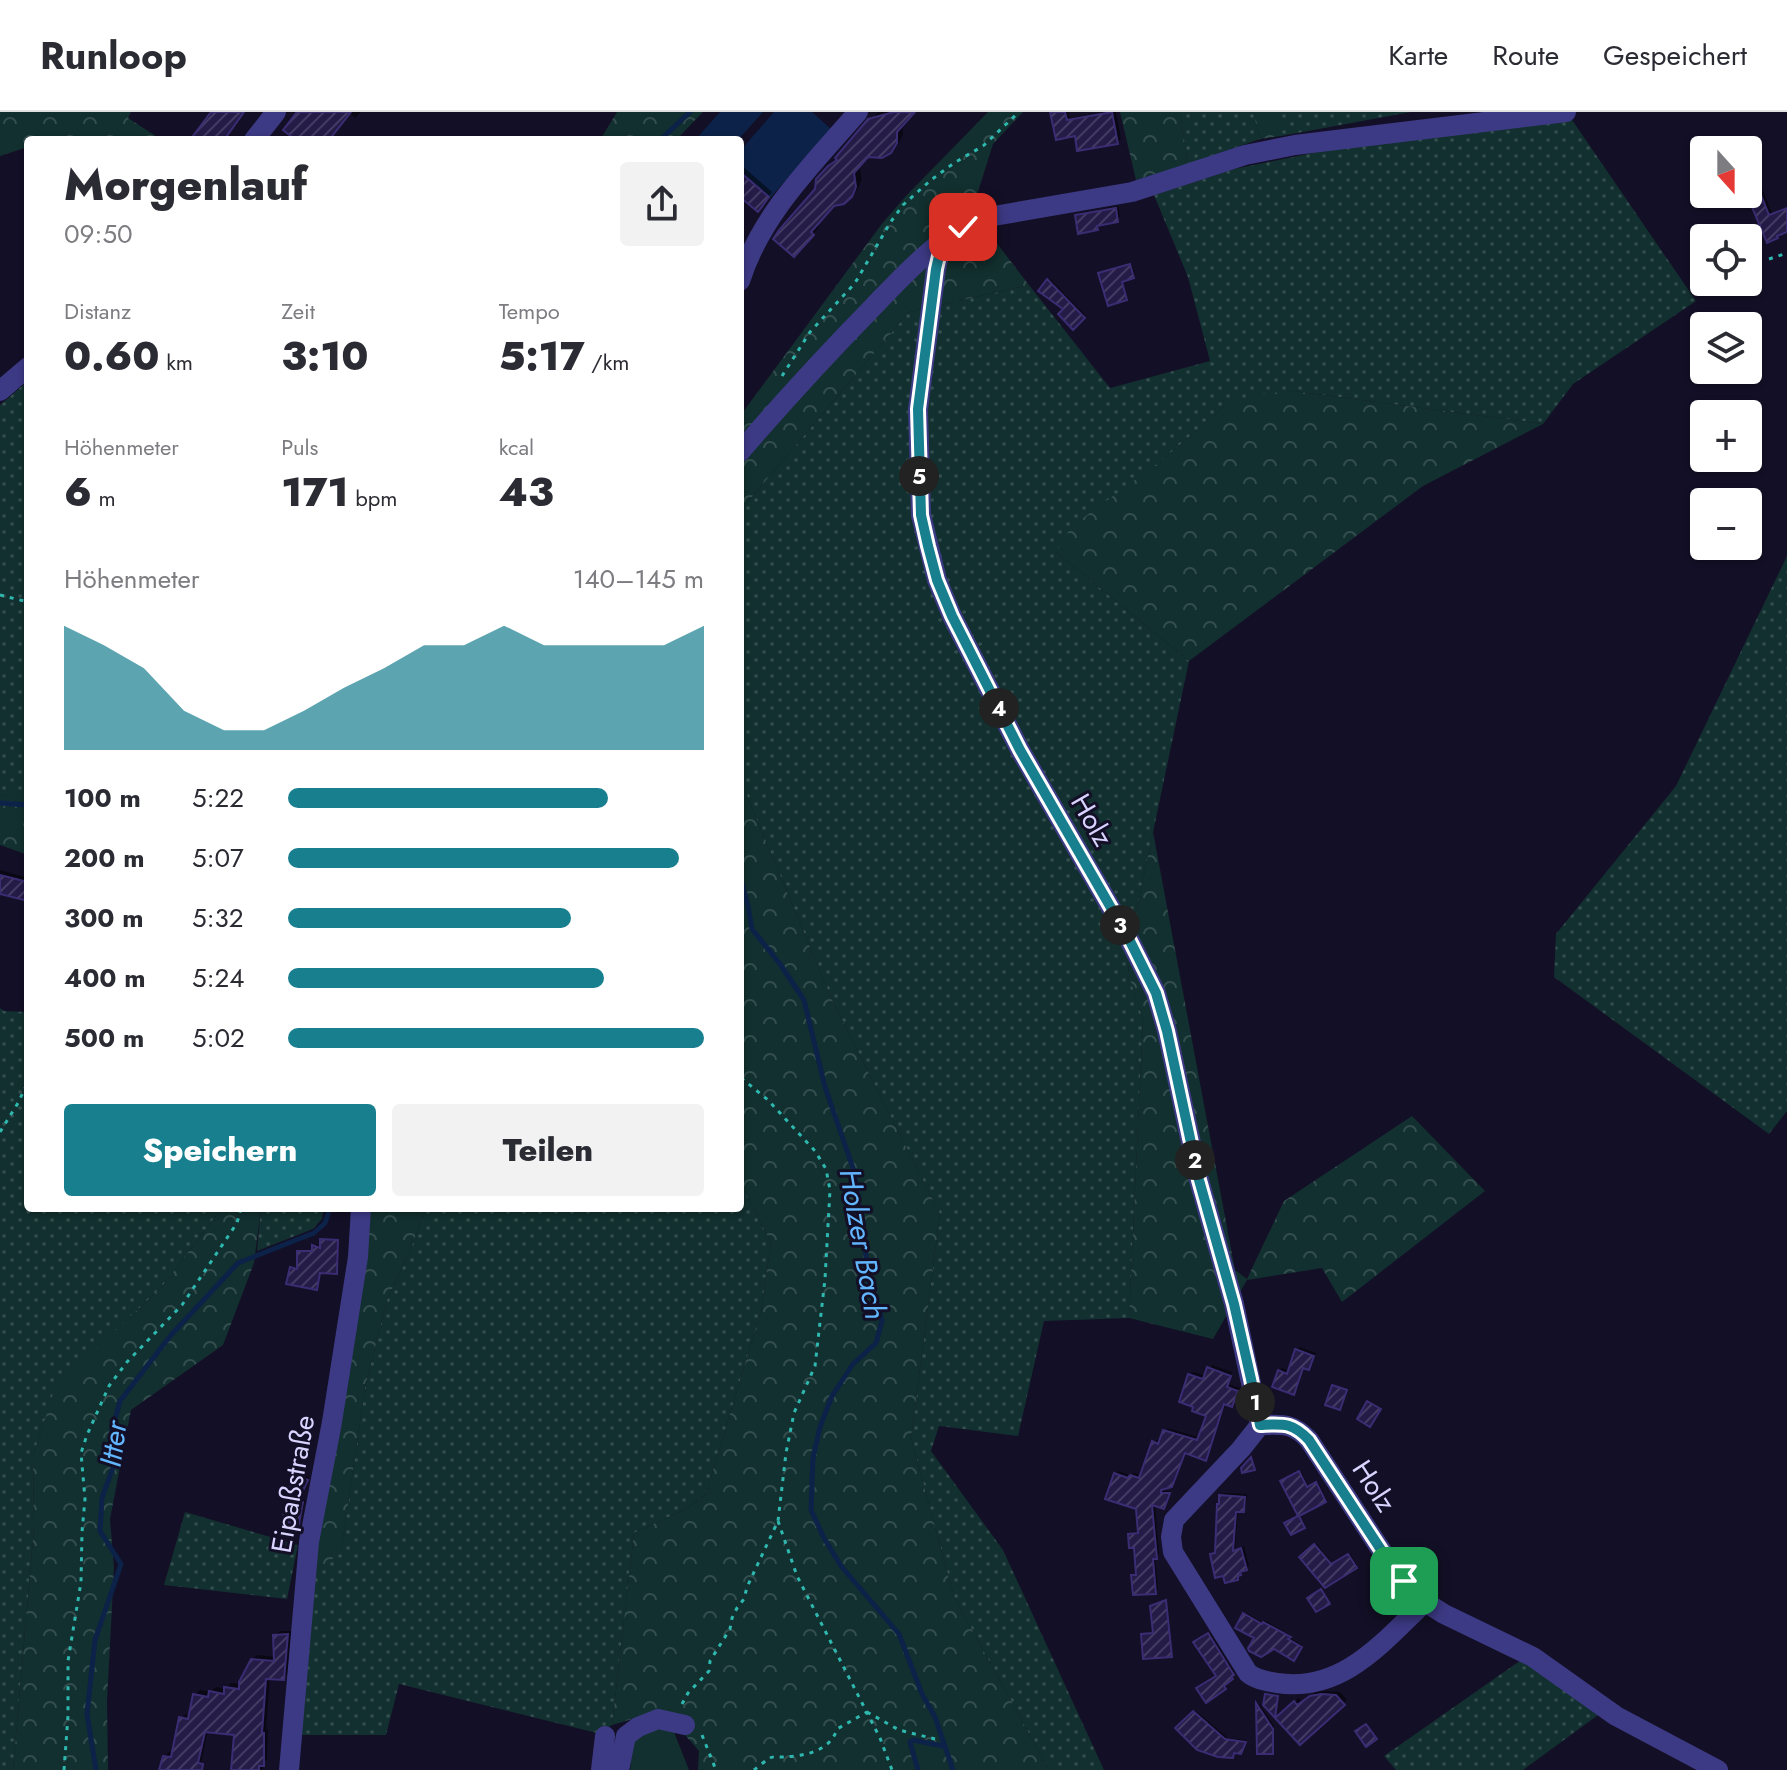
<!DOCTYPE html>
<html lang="de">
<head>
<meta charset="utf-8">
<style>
	body { margin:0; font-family:Jost,sans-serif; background:#f2f2f3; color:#2b2b33; height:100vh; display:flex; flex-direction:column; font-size:30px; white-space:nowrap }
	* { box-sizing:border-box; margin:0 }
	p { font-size:26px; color:#7c7c81 }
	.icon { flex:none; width:44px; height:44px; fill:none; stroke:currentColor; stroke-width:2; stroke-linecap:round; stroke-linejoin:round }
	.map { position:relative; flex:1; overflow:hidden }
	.panel { position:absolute; left:24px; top:24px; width:720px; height:1076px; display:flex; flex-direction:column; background:#fff; border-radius:8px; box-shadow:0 2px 6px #0004 }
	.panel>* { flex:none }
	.needle { width:52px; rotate:159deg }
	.fabs { position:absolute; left:1690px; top:24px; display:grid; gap:16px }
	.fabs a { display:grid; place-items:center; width:72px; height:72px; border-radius:8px; background:#fff; box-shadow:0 2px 6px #0004; font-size:40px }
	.pin { position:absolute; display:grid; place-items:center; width:68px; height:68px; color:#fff; margin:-34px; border-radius:16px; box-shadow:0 4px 12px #0006 }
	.km { position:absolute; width:40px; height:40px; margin:-20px; border-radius:50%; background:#222; color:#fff; font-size:22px; line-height:40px; text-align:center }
	.round { display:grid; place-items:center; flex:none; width:84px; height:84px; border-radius:8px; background:#f2f2f3 }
	.headline { display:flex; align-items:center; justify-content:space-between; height:136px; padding:0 40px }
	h1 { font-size:44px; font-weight:800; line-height:60px }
	.metrics { display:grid; grid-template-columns:repeat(3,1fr); gap:12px; height:136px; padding:8px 40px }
	.metrics div { display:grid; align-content:center }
	.metrics b { font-size:40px; font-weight:800 }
	.metrics small { font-size:22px; font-weight:400 }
	.metrics p { font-size:22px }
	.chart { height:224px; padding:16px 40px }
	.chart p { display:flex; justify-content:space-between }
	.chart svg { width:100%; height:144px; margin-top:8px; fill:#187f8f; opacity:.7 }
	.action { display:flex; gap:16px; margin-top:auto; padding:16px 40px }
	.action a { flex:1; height:92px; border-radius:8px; background:#187f8f; color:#fff; font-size:32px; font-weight:800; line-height:92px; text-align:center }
	.action a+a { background:#f2f2f3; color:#2b2b33 }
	ul { padding:0 40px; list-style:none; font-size:26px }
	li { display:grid; grid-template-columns:128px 96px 1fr; align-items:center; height:60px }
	li i { height:20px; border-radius:10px; background:#187f8f }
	header { display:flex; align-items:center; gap:48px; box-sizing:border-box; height:112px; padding:0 40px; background:#fff; border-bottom:2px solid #e1e1e2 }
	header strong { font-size:38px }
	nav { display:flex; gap:44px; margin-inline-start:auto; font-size:28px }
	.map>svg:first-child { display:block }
</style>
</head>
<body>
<header>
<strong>Runloop</strong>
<nav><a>Karte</a><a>Route</a><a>Gespeichert</a></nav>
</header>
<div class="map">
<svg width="1787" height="1658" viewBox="0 0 1787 1658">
	<defs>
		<pattern id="grass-dots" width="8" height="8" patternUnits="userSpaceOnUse" patternTransform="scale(2)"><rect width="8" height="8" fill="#12302f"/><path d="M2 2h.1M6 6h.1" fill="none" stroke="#344d4e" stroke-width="1.8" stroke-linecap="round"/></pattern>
		<pattern id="forest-crowns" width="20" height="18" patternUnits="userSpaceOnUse" patternTransform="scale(2)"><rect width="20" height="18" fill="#12302f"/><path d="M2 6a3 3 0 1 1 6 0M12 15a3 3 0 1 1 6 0" fill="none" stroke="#344d4e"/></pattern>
		<pattern id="building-hatch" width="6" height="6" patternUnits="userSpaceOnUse" patternTransform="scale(2)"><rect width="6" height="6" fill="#241b47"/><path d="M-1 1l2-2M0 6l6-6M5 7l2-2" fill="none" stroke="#433b63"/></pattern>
	</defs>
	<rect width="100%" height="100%" fill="#130f26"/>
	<path fill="url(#grass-dots)" d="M1180,0H1253L1260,27L1188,52Z
		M1281,0H1411L1281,24Z
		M1570,5L1696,189L1573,272L1543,312L1293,279L1225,294L1056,440L1189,549L1135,806L1128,860L1143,907L1129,1206L1044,1209L1018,1324L939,1314L931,1339L1003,1438L1104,1658H1049L954,1485L911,1326L940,1102L832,888L740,667V399L909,200L1029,173L1110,276L1210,249L1188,165L1154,83L1234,57L1322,39Z
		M28,269V681L0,684V293Z
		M1787,444V999L1769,1022L1554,865L1556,822L1676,674Z
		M0,896L4,899L28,900V1096H222L161,1176L56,1274L33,1344L34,1415L13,1658H0Z
		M740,1070L771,1131L761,1199L706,1382L686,1397L634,1421L612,1613L597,1621L399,1572L386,1623H301L313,1460L341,1440L365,1275L387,1188L411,1136L426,1096H740Z
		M261,1096H324L322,1107L313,1117L257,1139Z
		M185,1400L298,1433L287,1487L164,1473Z
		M1524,1546L1598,1603L1523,1658H1396L1384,1644Z"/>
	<path fill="url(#forest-crowns)" d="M0,0H131L128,6L162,28H28V35L0,44Z
		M617,0H703L676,28H600Z
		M988,0H1023L993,32L977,83L985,116L1029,173L909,200L740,399V304L881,113L905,85Z
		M1120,0H1180L1188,52L1136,68Z
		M1253,0H1281V24L1260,27Z
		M1293,279L1543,312L1423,374L1189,549L1056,440L1072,414L1161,349L1225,294L1259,282Z
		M740,667L832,888L940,1102L911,1326L954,1485L1049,1658H698L699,1639L663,1598L612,1613L634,1421L686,1397L706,1382L761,1199L771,1131L740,1070Z
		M22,681H28V743L0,733V684Z
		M1153,720L1235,1158L1247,1167L1284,1089L1412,1004L1485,1079L1342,1190L1322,1156L1247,1168L1213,1227L1129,1206L1143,907L1128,861L1135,806Z
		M222,1096H261L254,1151L223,1233L131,1298L110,1407L114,1456L107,1589L108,1658H13L34,1415L33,1344L56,1273L161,1176Z
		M367,1096H426L411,1136L387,1188L365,1275L341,1441L313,1460Z"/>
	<path fill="#12302f" d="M670,1610L689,1658H630L634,1622Z"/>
	<path fill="#0c2248" d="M720,0H763L738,28H695Z
		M774,0H812L831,17L770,86L740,60V39Z"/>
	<path fill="#0007" d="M349,0H361L355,6Z
		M881,0H913L903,11V23L898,32L890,39L868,43L859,53L862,67L857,78L849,85L834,92L816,113L819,115L794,143L816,78L830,55L870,9L877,1Z
		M1052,0H1068L1070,6L1101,0H1116L1121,27L1117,30L1076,22Z
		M740,52L772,80L762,94L740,82Z
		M1762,77L1772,101L1787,95V118L1777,125L1749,84Z
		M1118,94L1120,105L1117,108L1100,113L1097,116L1077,104L1080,101Z
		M1755,128L1761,146L1748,152V131Z
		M1704,148V162H1703L1699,151Z
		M1131,151L1135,163L1122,168L1127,185L1126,187L1101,161Z
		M1050,167L1085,203L1073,215L1066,196L1041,178Z
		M0,758L28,766V787L0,780Z
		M323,1127H339L338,1159L336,1160L320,1159L318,1174L292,1156L293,1155L299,1156L300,1138H314L316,1132L322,1135Z
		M1300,1235L1316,1241L1312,1252L1308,1255L1304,1254L1297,1278L1294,1281L1279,1259L1282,1256L1290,1259L1297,1238Z
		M1212,1253L1232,1260L1228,1272L1240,1276L1235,1290L1232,1293L1226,1291L1208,1343L1205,1346L1186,1340L1175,1370L1171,1373L1156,1378L1171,1379L1163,1395L1155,1392L1159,1442L1155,1446L1158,1477L1155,1480L1133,1464L1136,1461V1434L1130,1423L1133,1420L1140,1419L1138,1396L1116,1362L1119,1359L1131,1364L1134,1361L1142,1364L1154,1331L1157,1328L1161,1329L1168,1316L1200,1326L1208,1303L1190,1263L1193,1260L1206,1264Z
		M1301,1359L1309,1375L1318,1370L1326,1387L1299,1402L1305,1413L1292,1420L1287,1411L1300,1403L1283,1370Z
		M298,1360L309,1365L299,1387L305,1388L301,1408L298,1410L289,1408L285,1413L288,1386Z
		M1224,1381L1247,1382L1246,1395L1243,1398H1238L1235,1438L1244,1434L1249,1454L1237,1466L1212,1443L1217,1440L1221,1384Z
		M1317,1432L1333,1452L1350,1442L1357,1453L1325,1473L1302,1445Z
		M1162,1490H1167L1172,1541L1171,1543L1155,1521Z
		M1246,1501L1264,1511L1266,1509L1290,1523L1288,1525L1302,1533L1295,1545L1256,1525L1245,1502Z
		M280,1519H292L288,1561L283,1566L270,1565L266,1617H268L267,1647L263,1651V1657L234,1658L236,1622L208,1618L200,1655L197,1658H161L164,1645L169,1640L174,1641L181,1606L186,1602L191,1603L195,1583L200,1578L210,1580L216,1575L225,1577L231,1571L241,1572L252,1548L257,1543L276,1545L275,1524Z
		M1210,1521L1234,1560L1231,1563L1233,1565L1224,1571L1227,1574L1207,1588L1218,1564L1196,1531Z
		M1326,1579L1340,1580L1347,1588L1301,1630L1278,1606L1299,1586L1302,1590L1316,1580Z
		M1259,1591L1274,1614L1272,1640H1259Z
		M1196,1599L1228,1626L1247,1628L1243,1637L1235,1639L1233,1644L1178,1616Z"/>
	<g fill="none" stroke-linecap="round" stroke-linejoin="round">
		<path stroke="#0c2248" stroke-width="5" d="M660,28L690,0
			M0,691L28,693
			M740,764L748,794L752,817L780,852L804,888L825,975L854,1059L871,1179L879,1195L882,1209L876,1231L853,1252L832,1284L820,1315L813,1346L811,1398L824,1426L841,1454L899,1522L922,1582L935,1605L953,1658
			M96,1658L87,1602L95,1528L121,1452L100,1419L102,1386L115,1350L110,1326L120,1289L171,1223L238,1151L314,1121L325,1111L330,1096
			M918,1658L910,1630L913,1628L943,1634"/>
	</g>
	<path fill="url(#building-hatch)" stroke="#3b2d73" stroke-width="2" d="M211,0H244L224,28H190Z
		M297,0H351L329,28H296L283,18Z
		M894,0H915L897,20V31L891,41L882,46L868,45L854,61L856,75L852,85L844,92L834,94L811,120L814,123L794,145L773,127L779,118L815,77L816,67L828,54L837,48L835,46L868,7Z
		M1050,0H1065L1067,8L1112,0L1118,32L1077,39L1075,24L1056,28Z
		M740,60L769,85L758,100L740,85Z
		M1759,78L1769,103L1787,96V120L1777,124L1778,126L1767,131L1747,83Z
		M1116,96L1118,110L1097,114L1098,118L1078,122L1075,103Z
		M1130,152L1134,166L1122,170L1127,188L1108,194L1098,161Z
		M1047,167L1085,206L1073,218L1058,202L1063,197L1038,179Z
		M0,763L28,770V789L0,782Z
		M320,1127L338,1128L337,1162L320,1161L317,1178L286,1172L290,1155L297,1157V1139H312V1133L320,1136Z
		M1295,1237L1314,1244L1309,1258L1303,1256L1294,1283L1272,1275L1278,1258L1287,1262Z
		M1207,1255L1231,1264L1227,1275L1238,1279L1232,1295L1224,1292L1206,1349L1185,1341L1172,1375L1161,1378V1381H1170L1164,1397L1152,1393L1157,1447H1153L1156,1482L1133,1483L1131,1463H1136L1134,1436H1129L1128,1422L1138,1421L1136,1397L1105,1387L1114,1361L1128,1366L1130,1363L1139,1366L1152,1329L1158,1332L1163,1318L1197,1328L1206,1304L1192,1299L1193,1295L1179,1290L1188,1262L1203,1267Z
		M1332,1273L1347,1278L1340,1298L1325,1293Z
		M1367,1289L1381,1297L1370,1315L1357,1307Z
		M1251,1345L1255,1358L1242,1361L1241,1356Z
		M1299,1359L1307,1375L1316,1370L1326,1390L1299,1404L1305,1416L1291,1423L1284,1411L1298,1404L1280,1369Z
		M294,1362L308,1368L298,1389L303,1390L299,1412L288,1410L286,1415L281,1414L287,1387H285Z
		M1219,1383L1245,1385L1244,1400H1236L1233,1439L1241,1436L1247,1458L1240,1460L1241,1463L1238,1464V1468L1225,1471L1223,1464L1215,1466L1210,1442L1215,1441L1217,1392H1219Z
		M1314,1432L1331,1452L1348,1442L1357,1456L1325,1476L1299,1445Z
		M1321,1477L1330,1492L1316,1500L1307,1486Z
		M1166,1488L1172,1545L1143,1547L1141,1522L1153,1521L1150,1494Z
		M1243,1501L1262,1512L1263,1510L1291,1525L1288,1527L1302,1535L1294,1549L1274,1537L1261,1545L1249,1539L1248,1536L1254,1526L1235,1516Z
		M1208,1521L1234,1563L1231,1565L1233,1567L1224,1574L1226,1577L1206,1591L1196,1576L1216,1564L1193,1530Z
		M288,1522L284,1568L266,1567L262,1621H264V1654H259V1658H231L234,1623L205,1620L198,1651L203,1652L202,1658H159L163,1644L171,1645L179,1605L188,1607L193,1582L208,1585L209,1579L224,1582V1575L239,1577V1570L251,1547L274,1549L273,1523Z
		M1265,1582L1278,1584L1275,1606L1263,1593Z
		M1321,1582L1336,1583L1345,1593L1300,1633L1275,1606L1294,1589L1297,1593L1310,1584Z
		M1256,1591L1273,1617V1642H1257Z
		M1193,1599L1225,1627L1246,1630L1241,1642L1234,1641L1233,1646L1218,1645L1197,1638L1175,1616Z
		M1366,1612L1377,1627L1366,1635L1355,1619Z"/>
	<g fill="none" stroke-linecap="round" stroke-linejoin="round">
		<path stroke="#2fb8b0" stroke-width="3" stroke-dasharray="4 6" stroke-linecap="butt" d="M1769,147L1787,141
			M782,264L810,220L855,171L890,111L903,93L931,68L954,51L983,34L1019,0
			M0,483L28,490
			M0,1020L18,991L28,970
			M778,1409L797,1464L880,1626L892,1658
			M682,1592L688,1581L709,1559L710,1549L730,1517L732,1506L737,1496L744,1487L747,1475L778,1409L786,1341L794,1301L815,1254L825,1167L830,1078L826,1057L815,1039L768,988L740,965
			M867,1600L899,1618L935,1627
			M702,1623L716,1658
			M64,1658L68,1604V1549L81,1470L82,1420L85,1387L81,1341L87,1323L109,1274L127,1250L182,1193L237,1111L241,1096
			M754,1658C759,1654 765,1649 770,1646C774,1644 778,1645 783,1645C803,1644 830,1640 837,1617L867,1600"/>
		<path stroke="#3d3a85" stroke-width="20" d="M254,28L276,0
			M942,131L936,157L918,297L921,403L937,468L952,504L1020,638L1129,827L1156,881L1167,919L1199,1068L1234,1192L1260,1313L1241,1337L1174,1408L1171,1425L1173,1440L1248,1561C1256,1568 1267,1569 1277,1571C1342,1581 1382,1531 1425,1490
			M740,169C761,102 813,52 858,0
			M0,279L28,255
			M740,340C783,290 827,242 873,195C902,165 947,115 988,105L1132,80L1245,43L1295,33L1566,0
			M1260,1313C1283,1313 1292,1310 1309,1328L1391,1453L1425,1490L1444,1502L1533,1545L1616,1604L1718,1658
			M289,1658L309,1430L332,1310L358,1145L361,1096
			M601,1658L605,1624
			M619,1658L626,1624L638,1615L658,1607L685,1613"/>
	</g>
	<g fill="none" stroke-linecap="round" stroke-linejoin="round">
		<g stroke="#fff" stroke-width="16">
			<path id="route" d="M963,115L942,131L936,157L918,297L921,403L928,434L937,468L952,504L1020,638L1129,827L1156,881L1167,919L1199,1068L1234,1192L1251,1267L1260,1313C1283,1312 1292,1310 1309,1328L1391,1453L1404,1469"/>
		</g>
		<use href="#route" stroke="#187f8f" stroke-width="10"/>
	</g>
	<g text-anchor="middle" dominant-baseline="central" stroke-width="6" stroke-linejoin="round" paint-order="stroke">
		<g font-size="28" fill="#d9d4ff" stroke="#130f26">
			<text transform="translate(1092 708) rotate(60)">Holz</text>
			<text transform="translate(293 1372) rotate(-80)">Eipaßstraße</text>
			<text transform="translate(1374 1374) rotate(57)">Holz</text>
		</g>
		<g font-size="30" font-style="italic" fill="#62b6ff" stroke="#130f26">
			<text transform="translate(863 1132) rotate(80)">Holzer Bach</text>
			<text transform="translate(113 1332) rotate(-82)">Itter</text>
		</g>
	</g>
</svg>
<div class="fabs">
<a><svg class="needle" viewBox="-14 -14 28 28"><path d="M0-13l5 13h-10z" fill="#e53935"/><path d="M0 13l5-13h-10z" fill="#7c7c81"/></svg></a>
<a><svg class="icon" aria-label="locate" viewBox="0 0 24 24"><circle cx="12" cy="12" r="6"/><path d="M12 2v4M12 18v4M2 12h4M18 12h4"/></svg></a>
<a><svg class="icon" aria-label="layers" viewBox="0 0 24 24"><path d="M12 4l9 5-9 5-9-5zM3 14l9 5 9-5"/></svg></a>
<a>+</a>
<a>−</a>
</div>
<div class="pin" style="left:1404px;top:1469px;background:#1e9e55"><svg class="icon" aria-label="arrive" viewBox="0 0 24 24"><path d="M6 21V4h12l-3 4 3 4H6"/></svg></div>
<div class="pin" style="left:963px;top:115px;background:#d93025"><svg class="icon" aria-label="check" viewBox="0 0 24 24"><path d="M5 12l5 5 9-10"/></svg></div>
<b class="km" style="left:1255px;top:1290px">1</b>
<b class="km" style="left:1195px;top:1048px">2</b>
<b class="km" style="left:1120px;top:813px">3</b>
<b class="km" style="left:999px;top:596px">4</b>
<b class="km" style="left:919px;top:364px">5</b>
<section class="panel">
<div class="headline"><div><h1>Morgenlauf</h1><p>09:50</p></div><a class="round"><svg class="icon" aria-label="share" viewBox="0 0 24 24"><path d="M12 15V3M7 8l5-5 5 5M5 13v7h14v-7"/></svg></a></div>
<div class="metrics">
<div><p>Distanz</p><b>0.60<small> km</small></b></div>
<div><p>Zeit</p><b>3:10</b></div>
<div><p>Tempo</p><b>5:17<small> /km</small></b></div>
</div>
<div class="metrics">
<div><p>Höhenmeter</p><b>6<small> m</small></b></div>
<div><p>Puls</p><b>171<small> bpm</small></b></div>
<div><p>kcal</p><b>43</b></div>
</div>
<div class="chart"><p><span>Höhenmeter</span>140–145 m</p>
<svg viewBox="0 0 160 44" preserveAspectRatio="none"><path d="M0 44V6L10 12L20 19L30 32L40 38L50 38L60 32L70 25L80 19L90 12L100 12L110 6L120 12L130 12L140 12L150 12L160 6V44z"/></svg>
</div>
<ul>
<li><b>100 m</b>5:22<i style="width:77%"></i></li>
<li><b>200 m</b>5:07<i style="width:94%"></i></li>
<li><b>300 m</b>5:32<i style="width:68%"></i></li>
<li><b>400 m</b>5:24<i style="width:76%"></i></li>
<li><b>500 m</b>5:02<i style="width:100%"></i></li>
</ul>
<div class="action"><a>Speichern</a><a>Teilen</a></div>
</section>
</div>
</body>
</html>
